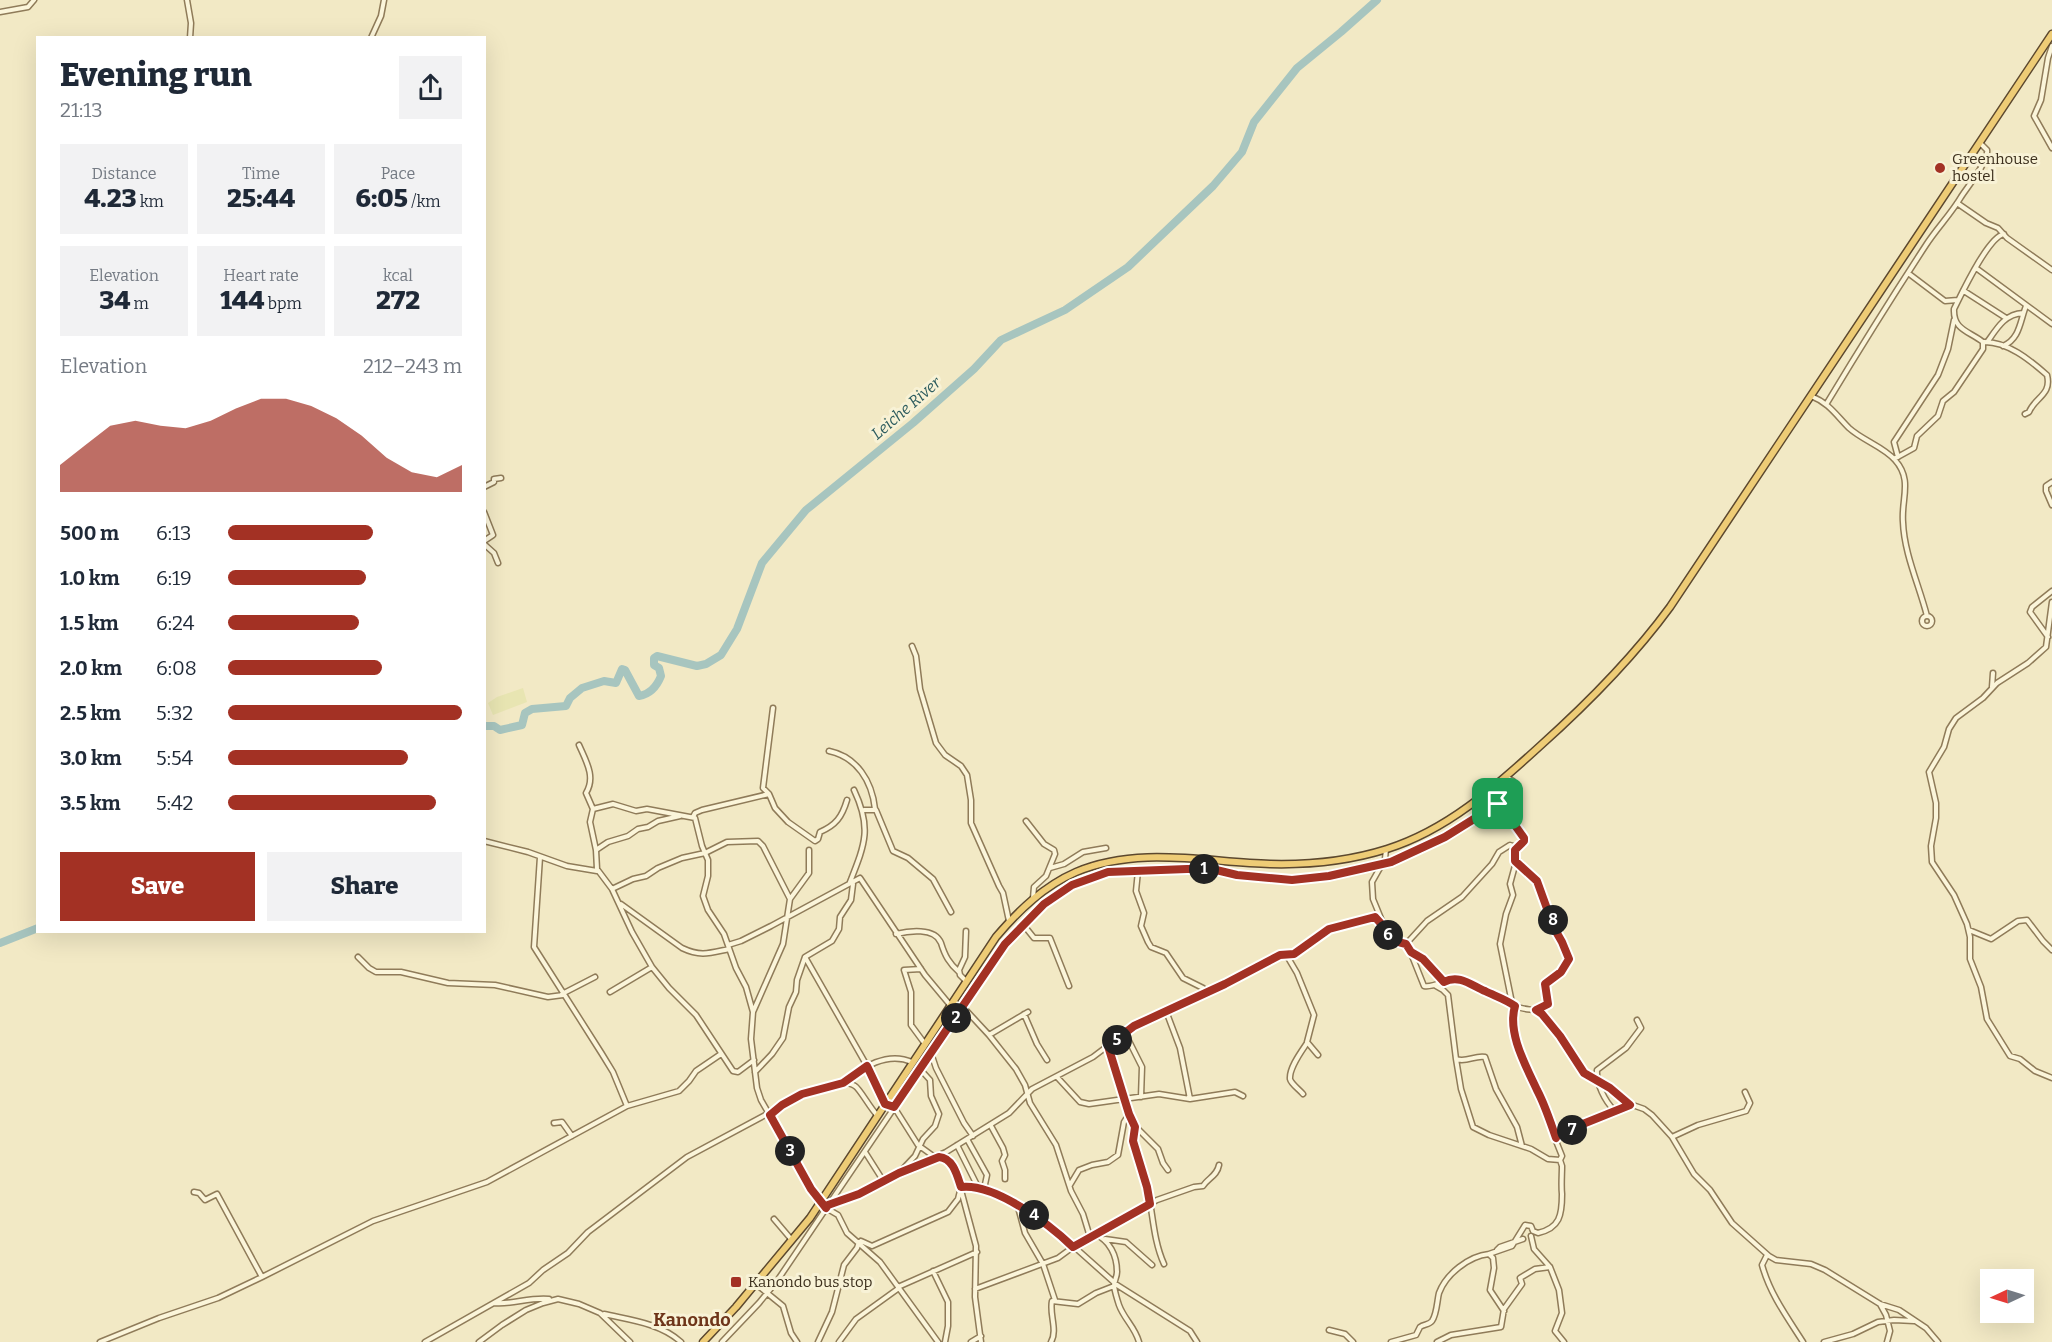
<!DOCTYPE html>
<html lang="en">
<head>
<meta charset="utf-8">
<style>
	body { margin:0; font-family:Bitter,serif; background:#f2f2f3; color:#1f2937; height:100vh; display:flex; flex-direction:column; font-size:22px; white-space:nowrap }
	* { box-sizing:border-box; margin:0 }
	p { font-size:20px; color:#747a83 }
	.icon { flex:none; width:33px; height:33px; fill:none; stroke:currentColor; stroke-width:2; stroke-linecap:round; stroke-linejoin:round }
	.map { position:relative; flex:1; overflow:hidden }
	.side { position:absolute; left:36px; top:36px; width:450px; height:897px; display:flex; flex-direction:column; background:#fff; border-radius:0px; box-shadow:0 6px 24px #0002 }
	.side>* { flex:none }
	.needle { width:39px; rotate:266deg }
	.buttons { position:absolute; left:1980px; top:1269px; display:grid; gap:12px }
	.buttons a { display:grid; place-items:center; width:54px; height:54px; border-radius:0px; background:#fff; box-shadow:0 6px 24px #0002; font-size:30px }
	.pin { position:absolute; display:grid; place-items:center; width:51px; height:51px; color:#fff; margin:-26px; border-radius:12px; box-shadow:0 3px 9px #0006 }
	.km { position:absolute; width:30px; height:30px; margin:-15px; border-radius:50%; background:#222; color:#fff; font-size:16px; line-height:30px; text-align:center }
	.round { display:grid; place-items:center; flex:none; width:63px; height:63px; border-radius:0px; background:#f2f2f3 }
	.headline { display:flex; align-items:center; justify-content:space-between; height:102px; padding:0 24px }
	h1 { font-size:33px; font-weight:800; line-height:45px }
	.stats { display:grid; grid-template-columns:repeat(3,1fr); gap:9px; height:102px; padding:6px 24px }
	.stats div { display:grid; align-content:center; border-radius:0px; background:#f2f2f3; text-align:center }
	.stats b { font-size:26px; font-weight:800 }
	.stats small { font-size:16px; font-weight:400 }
	.stats p { font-size:16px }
	.chart { height:168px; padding:12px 24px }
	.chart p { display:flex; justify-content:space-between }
	.chart svg { width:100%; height:108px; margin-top:6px; fill:#a33124; opacity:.7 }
	.button { display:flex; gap:12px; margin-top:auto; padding:12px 24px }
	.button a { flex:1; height:69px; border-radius:0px; background:#a33124; color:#fff; font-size:24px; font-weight:800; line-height:69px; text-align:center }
	.button a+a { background:#f2f2f3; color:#1f2937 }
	ul { padding:0 24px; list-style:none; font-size:20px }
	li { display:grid; grid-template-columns:96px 72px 1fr; align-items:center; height:45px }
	li i { height:15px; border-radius:8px; background:#a33124 }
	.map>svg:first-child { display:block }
</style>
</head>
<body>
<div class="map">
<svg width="2052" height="1342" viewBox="0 0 2052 1342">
	<rect width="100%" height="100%" fill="#f2e9c5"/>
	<path fill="#e8e5b2" d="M523,688L527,702L493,715L488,703L497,697Z"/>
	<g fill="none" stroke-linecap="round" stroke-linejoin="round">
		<path stroke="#a7c5bf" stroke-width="8" d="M484,726H494L500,730L522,725L525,713L532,709L566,706L570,698L582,688L604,681L616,683L622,669L625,670L639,696C651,694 657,686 661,676L659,668L654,665V658L657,656L697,666L706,664L721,655L737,629L762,563L806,510L913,423L974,369L1001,340L1065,310L1128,267L1213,186L1242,152L1254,122L1297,68L1341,32L1377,0
			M0,943L38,928"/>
		<g stroke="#8f7b59" stroke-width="7">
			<path id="minor" d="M187,0L191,23L190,38
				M0,12L28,7L34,0
				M371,38L381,16L384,0
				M2052,46L2048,58L2041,100L2034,116L2052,148
				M1957,203L1986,223L1998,228L2007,238L2052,270
				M1976,268L2052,324
				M1908,273L1945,301L1958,300
				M1964,291L2006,318
				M1988,341C1997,328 2005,314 2023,313
				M1983,342C2007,341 2030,360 2047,375C2052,395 2035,397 2029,412L2025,414
				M2003,346C2020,339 2020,321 2026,306
				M1811,396C1829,403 1836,415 1849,428C1862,440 1884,447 1895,460C1913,480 1901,499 1903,522C1904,553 1919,585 1927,616
				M1827,403C1859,350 1892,297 1926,245C1937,228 1951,214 1961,197C1968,186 1989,161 1987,150L1980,143
				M1898,457L1894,442L1938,375L1948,349L1954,320
				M1894,459L1914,448L1917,436L1938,416L1943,401L1954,392L1983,349V342C1969,331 1953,330 1954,309C1962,293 1988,237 2004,234
				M2052,482L2046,486V491L2052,505
				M484,487L494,482V479L501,478
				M484,512L493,535L484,541
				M484,544L494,553L498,563
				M2052,602L2046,647L2028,663L1997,683L1983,698L1956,718L1949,729L1944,747L1929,772L1936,803V818L1931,846L1932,862L1954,895L1967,924L1970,937V959L1981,987L1987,1019L2010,1056L2020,1059L2035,1071L2052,1078
				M1922 621a5 5 0 1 1 10 0a5 5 0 1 1-10 0Z
				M2048,637L2030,612L2032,607L2052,591
				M912,646L916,656L920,689L936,743L945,755L961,766L967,775L971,800V823L999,886L1003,893L1009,921
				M1992,687L1993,673
				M773,708L763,788L769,794L775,808L788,822L815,841L818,839L820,832C836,825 842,817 847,800
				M579,745C586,761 596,777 586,793L593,809L590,822L596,850L597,869L612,889L632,932L652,967L669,988L696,1015L733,1071L738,1072L754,1060
				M829,751C857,757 872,781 875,809
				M1499,804L1524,838V841L1515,850V861L1537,881L1554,928L1562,942L1568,958L1561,972L1545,984L1548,1004L1537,1009
				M593,809L613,804L636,811L647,809L695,818L702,846L708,860V876L703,896L708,910L724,934L736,968L746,987L753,1012
				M864,810H876L893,851L908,858L933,879L951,912
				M693,817L695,813L702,810L769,794
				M1026,821L1044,844L1054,850L1055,854L1046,876L1034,887L1033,898
				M484,841L528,852L567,866L597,871
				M1386,849L1385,859L1372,882L1373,899L1389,938L1395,942L1408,946L1424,986C1436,988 1444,978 1456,979C1469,980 1503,999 1516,1006C1523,1010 1531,1009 1539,1011L1565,1043L1584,1073L1610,1088L1627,1103L1644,1109L1652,1115L1672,1137L1694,1174L1710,1190L1732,1223L1769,1256L1776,1260L1811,1264L1825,1270L1880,1304L1899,1310L1926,1328L1938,1342
				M596,850L608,842L628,836L638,829L648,827L658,821L680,816
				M540,857L534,947L602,1054L613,1072L627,1106
				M1050,868L1064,864L1083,852L1106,848
				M1138,871L1136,891L1144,913L1141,926L1148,942L1151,947L1166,953L1183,978L1203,988L1206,993
				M612,889L633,879L646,876L658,868L682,858L705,853L727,842L758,841L763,846L790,899L783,944L753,1012L751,1039L757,1088L761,1100L815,1194L826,1208L838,1215L847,1233L880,1262L938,1342
				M790,899L809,873V850
				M621,904L682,948C701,957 710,953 729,949
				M1020,927L1026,928L1034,938H1050L1069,986
				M1969,930L1991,939L2018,921L2027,920L2043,941L2052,950
				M966,931L965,957L959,970L960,975L966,981
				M896,934C908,931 935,927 941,943C945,956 949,963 959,972
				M1406,944L1427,921L1462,897L1492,864L1499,852L1510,845L1517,847
				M728,945L741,941L771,926L860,878L925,975L950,1005
				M1412,952L1423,959L1444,982
				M1287,956L1297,973L1314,1015L1307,1042L1318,1055
				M358,957L369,968L376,972H401L448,983L495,985L548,997L563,995
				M805,957L871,1073L885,1104L894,1107L918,1145L936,1158
				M921,969L904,970L911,992V1025L925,1044
				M1436,986L1443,990L1448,995L1456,1059C1466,1063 1475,1055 1485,1057L1496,1089L1517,1127L1522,1146
				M610,992L652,967
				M562,994L595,977
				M953,1001L963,1007L989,1035L1016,1069L1025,1085L1030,1103L1056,1145L1071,1191L1083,1214L1090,1237
				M1512,1003L1500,944L1506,914L1513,895L1510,884L1516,862
				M1515,1006C1507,1032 1526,1067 1537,1090C1545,1105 1550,1121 1556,1138
				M1166,1011L1180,1048L1190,1099
				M1024,1014L1037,1044L1047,1060
				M1125,1033L1142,1067L1141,1097
				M989,1035L1028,1012
				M1108,1046L1132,1123L1158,1149L1163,1163L1168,1170
				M931,1053L936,1068L964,1123L973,1136
				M1456,1059L1461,1089L1473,1127L1489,1135L1531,1149L1548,1159L1560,1160L1562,1166C1562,1175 1561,1185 1562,1194C1562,1215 1560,1228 1538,1233L1533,1231L1531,1226L1525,1225L1512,1246L1489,1254
				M755,1072L772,1054L783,1038L789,1007L796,992L797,980L805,957L832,941L839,929L840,917L851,900L853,884L850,882C865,844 872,828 854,790
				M1057,1077L1080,1102L1089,1104L1159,1094L1190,1099L1235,1092L1243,1096
				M843,1083C863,1067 887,1051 912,1062
				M1303,1094C1300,1090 1291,1084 1290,1079C1289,1068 1301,1052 1307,1043
				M1614,1110C1605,1101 1596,1084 1597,1070L1626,1048L1641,1028L1637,1020
				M770,1115C783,1102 838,1074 855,1086C860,1089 870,1108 877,1115
				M554,1123L562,1122L572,1136
				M991,1126L1003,1148L1005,1155L1002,1161L1005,1170V1179
				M1135,1127C1131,1148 1142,1167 1147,1186C1153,1212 1153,1240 1164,1264
				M1672,1137L1698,1125L1746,1111L1750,1103L1745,1092
				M967,1139L987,1175L984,1189
				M957,1145L978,1187
				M865,1152L884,1182
				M940,1157L947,1159L958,1179L976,1246L975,1297L981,1342
				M1560,1160L1562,1156L1556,1141L1558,1134L1630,1105
				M899,1173L915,1156L923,1139L935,1126L939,1114L931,1096L930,1080L920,1069
				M1070,1185L1079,1170L1092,1165L1108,1162L1118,1155L1124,1122L1129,1114
				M194,1192L199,1193L205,1200L217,1194L262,1277
				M829,1205L859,1195L899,1173L946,1152L1009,1113L1032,1089L1093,1057L1134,1026L1225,984L1280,955L1294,953L1329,929L1375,917
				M1018,1207L1025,1233L1043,1264L1055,1300
				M774,1219L791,1239
				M1094,1234C1110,1240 1117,1256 1117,1272C1117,1277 1114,1281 1114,1286C1115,1292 1117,1299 1119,1305C1124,1319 1135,1327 1139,1342
				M1531,1236L1534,1249L1550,1267L1559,1290L1562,1313L1555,1331L1564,1342
				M1105,1239L1126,1242L1152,1265
				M861,1241L872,1246L948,1212L958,1199L961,1187L971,1186L984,1189L1033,1214L1061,1235L1117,1285L1190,1331L1197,1342
				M1497,1250L1500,1247L1523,1239
				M1767,1255L1762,1265C1770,1294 1787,1317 1803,1342
				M933,1271L948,1302V1326L945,1342
				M756,1284L783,1306L791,1333L797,1342
				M898,1287L977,1252
				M975,1289L1058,1258L1073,1247L1157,1200L1194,1187L1203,1186C1208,1178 1217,1176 1219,1165
				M494,1303C512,1305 529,1297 549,1299
				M1880,1304L1886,1315L1890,1331L1887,1342
				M604,1314C630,1320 660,1323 681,1342
				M1329,1330L1345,1334L1353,1342
				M100,1342L159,1318L218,1298L262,1277L373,1221L487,1182L627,1106L679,1091L689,1081L696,1071L721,1054
				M425,1342L529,1283L543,1270L568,1253L588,1232L687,1157L769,1113
				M479,1342L502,1325L526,1310L543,1303L558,1299L579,1304L600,1313L630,1342
				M722,1342L759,1303L777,1281L1005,944C1033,913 1065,880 1108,872C1121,870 1135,871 1149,870C1169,870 1192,866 1212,869C1239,873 1266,880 1294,880C1361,879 1420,852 1477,817C1489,809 1515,799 1513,781L1506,777
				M818,1342L832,1312L844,1265L857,1248L859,1242
				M839,1342L856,1319L899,1288
				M971,1342L981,1336
				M1051,1342C1058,1330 1049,1314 1052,1301L1078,1304L1096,1293L1114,1286
				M1391,1342L1416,1335L1420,1327C1424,1324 1429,1325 1432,1321C1437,1314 1437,1301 1439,1293C1446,1274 1469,1256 1489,1254L1493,1258L1494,1268L1490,1290L1504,1311
				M1437,1342L1451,1335L1501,1327L1504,1309L1522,1284L1520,1278L1535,1269L1550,1267
				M1824,1342L1853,1334L1878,1322L1894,1320L1914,1321"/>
		</g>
		<g stroke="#5c482e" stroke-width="9">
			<path id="trunk" d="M703,1342L736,1307L810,1218L996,937C1019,910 1044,886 1076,872C1138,846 1205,862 1270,864C1309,865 1349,861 1387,849C1447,830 1494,788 1540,746C1588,703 1632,659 1670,607L2052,34"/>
		</g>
		<use href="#minor" stroke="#fbf5da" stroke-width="4"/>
		<use href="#trunk" stroke="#eecc76" stroke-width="6"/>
	</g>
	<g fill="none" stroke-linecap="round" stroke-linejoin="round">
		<g stroke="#fff" stroke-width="12">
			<path id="route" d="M1498,804L1502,807L1524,838V841L1515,850V861L1537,881L1554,928L1562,942L1569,959L1561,972L1545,984L1548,1004L1536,1010L1542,1014L1560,1036L1584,1073L1610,1088L1630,1105L1558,1134L1556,1138C1550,1121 1545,1105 1537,1090C1526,1066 1507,1033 1515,1006C1505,999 1495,996 1485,991C1471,985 1459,974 1444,982L1423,959L1411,952L1406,944C1383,939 1390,931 1375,917L1329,929L1294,954L1280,955L1225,984L1134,1026L1108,1046L1129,1114L1135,1127L1133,1141L1147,1187L1150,1204L1073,1247C1049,1224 995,1183 961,1187C957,1175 953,1158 939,1157L899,1173L859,1194L828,1205L826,1208L811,1189L770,1115L782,1105L802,1094L843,1083L867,1066L885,1104L894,1107L1005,944L1044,904L1072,885L1108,872L1187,869H1212L1237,875L1292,880L1329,876L1391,862L1445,837Z"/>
		</g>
		<use href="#route" stroke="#a33124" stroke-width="8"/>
	</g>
	<g fill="#a33124" stroke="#f8f2d6" stroke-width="2">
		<circle cx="1940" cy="168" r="6"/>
		<rect x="730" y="1276" width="12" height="12" rx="3"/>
	</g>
	<g text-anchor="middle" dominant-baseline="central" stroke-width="6" stroke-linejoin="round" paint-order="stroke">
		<g font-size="15" fill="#3e311e" stroke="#f8f2d6" text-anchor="start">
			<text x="1952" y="159">Greenhouse<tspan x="1952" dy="17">hostel</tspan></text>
			<text x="748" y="1282">Kanondo bus stop</text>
		</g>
		<g font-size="16" font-style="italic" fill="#2d5c5e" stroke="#f8f2d6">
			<text transform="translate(906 408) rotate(-41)">Leiche River</text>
		</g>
		<g font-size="18" font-weight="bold" fill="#6e351a" stroke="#f8f2d6">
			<text x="692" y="1320">Kanondo</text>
		</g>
	</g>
</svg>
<div class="buttons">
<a><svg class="needle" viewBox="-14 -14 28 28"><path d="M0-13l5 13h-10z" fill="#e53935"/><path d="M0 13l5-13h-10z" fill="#747a83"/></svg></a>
</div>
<div class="pin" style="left:1498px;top:804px;background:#1e9e55"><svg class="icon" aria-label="arrive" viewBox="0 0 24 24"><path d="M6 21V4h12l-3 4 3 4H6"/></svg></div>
<b class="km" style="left:1204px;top:869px">1</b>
<b class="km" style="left:956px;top:1018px">2</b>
<b class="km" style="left:790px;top:1151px">3</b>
<b class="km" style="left:1034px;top:1215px">4</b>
<b class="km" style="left:1117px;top:1040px">5</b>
<b class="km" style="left:1388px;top:935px">6</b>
<b class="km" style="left:1572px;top:1130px">7</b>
<b class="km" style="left:1553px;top:920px">8</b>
<section class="side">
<div class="headline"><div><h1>Evening run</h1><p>21:13</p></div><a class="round"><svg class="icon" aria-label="share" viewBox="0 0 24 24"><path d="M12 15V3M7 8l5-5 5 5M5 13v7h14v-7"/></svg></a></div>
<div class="stats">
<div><p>Distance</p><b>4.23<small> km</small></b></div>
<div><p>Time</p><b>25:44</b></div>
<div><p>Pace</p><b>6:05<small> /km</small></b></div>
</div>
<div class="stats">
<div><p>Elevation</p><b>34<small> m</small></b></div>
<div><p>Heart rate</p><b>144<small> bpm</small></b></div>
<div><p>kcal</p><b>272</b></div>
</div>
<div class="chart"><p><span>Elevation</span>212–243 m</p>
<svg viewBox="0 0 160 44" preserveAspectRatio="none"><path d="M0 44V33L10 25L20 17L30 15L40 17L50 18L60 15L70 10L80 6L90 6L100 9L110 14L120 21L130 30L140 36L150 38L160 33V44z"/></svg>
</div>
<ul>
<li><b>500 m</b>6:13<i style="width:62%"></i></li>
<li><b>1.0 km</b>6:19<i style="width:59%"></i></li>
<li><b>1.5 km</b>6:24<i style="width:56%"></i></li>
<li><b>2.0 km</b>6:08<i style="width:66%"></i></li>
<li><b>2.5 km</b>5:32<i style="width:100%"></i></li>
<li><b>3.0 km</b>5:54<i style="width:77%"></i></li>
<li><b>3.5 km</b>5:42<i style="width:89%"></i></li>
</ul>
<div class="button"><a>Save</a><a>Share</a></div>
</section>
</div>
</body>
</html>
